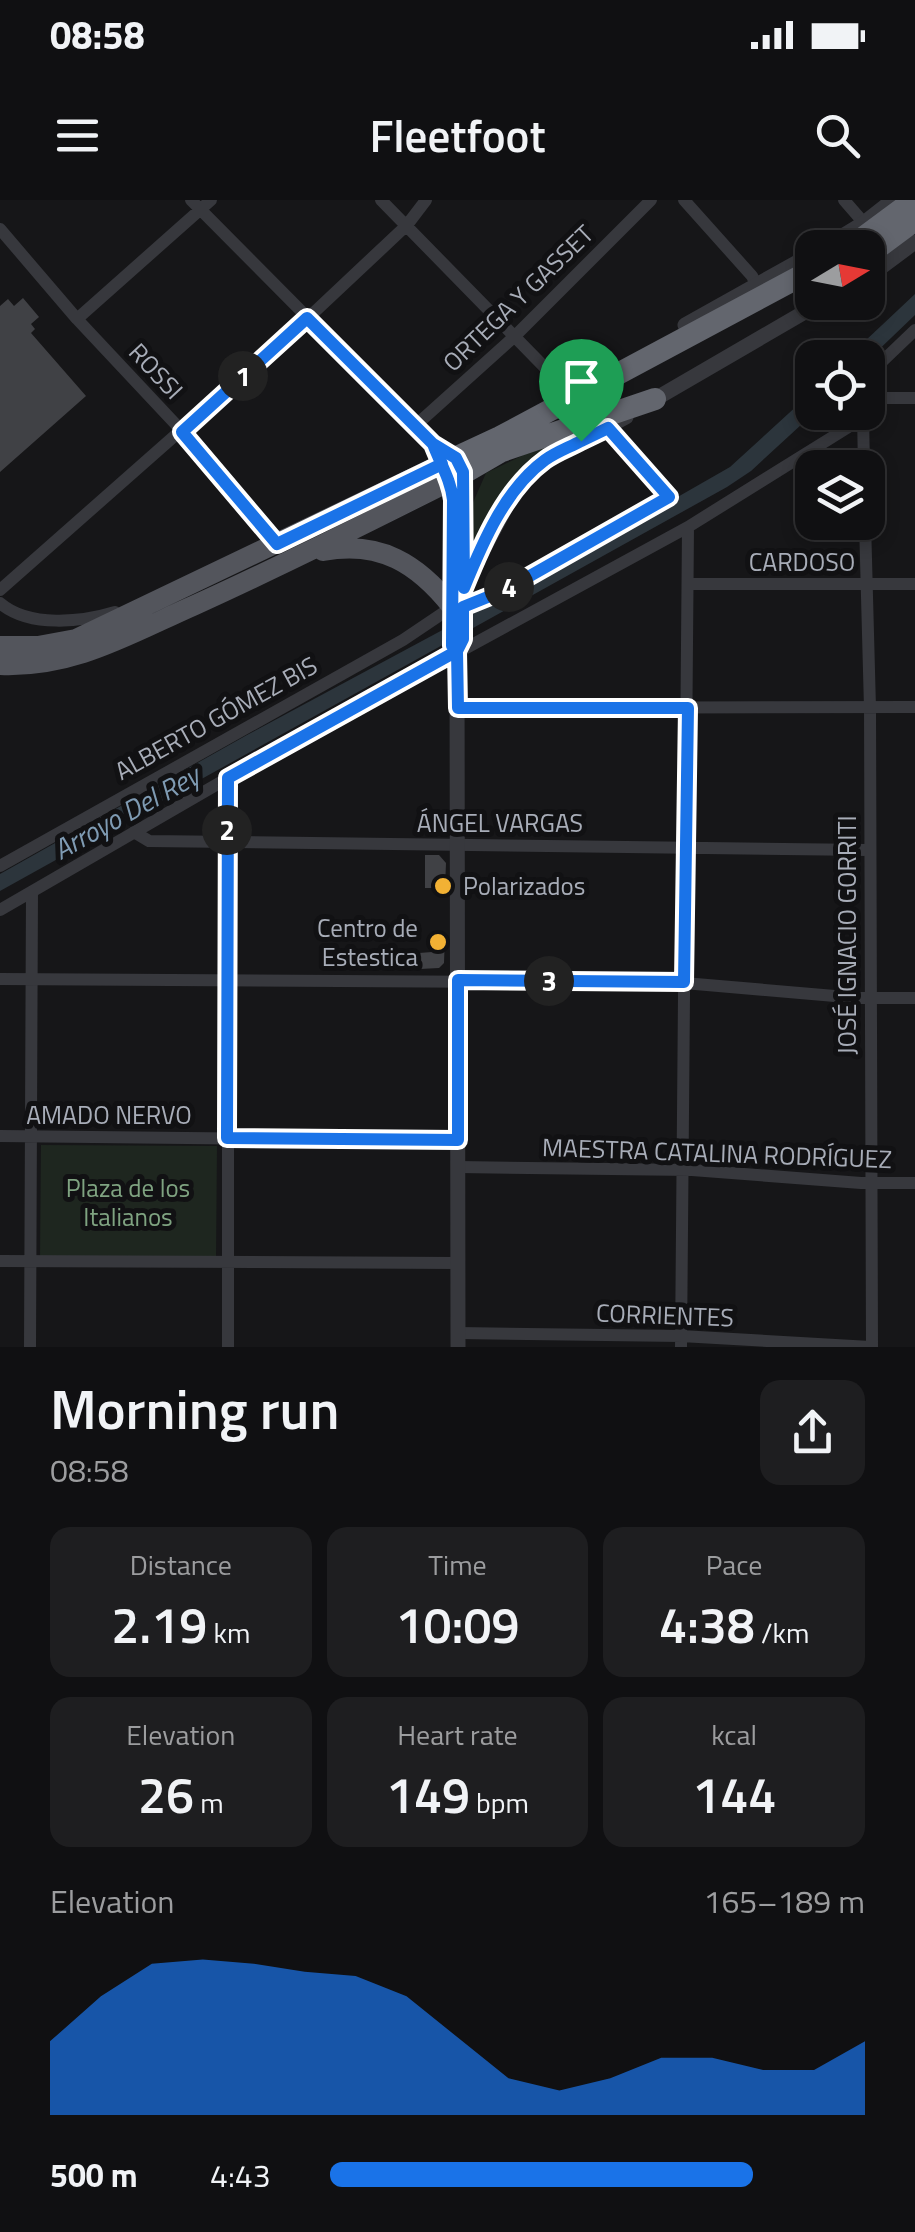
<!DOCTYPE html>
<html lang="en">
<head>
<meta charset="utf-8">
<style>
	body { margin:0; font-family:"Titillium Web",sans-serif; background:#1e1e20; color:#f1f3f6; height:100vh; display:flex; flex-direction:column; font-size:38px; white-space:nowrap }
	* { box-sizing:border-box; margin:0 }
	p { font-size:32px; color:#9c9d9f }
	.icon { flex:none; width:55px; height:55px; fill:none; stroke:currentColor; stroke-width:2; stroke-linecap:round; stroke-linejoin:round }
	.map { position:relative; height:1147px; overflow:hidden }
	.drawer { display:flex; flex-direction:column; background:#101012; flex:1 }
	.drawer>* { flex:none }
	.needle { width:65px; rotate:80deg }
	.buttons { position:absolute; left:795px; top:30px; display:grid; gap:20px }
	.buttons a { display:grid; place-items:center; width:90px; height:90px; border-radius:20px; background:#101012; box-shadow:0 5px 15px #0003,0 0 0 2px #303032; font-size:50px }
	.pin { position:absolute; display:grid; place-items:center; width:85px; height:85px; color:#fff; margin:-102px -42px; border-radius:50% 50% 50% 0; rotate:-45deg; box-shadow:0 0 10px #0007 }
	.pin .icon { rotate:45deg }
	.km { position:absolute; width:50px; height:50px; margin:-25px; border-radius:50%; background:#222; color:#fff; font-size:28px; line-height:50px; text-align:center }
	.round { display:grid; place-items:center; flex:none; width:105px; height:105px; border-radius:20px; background:#1e1e20 }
	.head { display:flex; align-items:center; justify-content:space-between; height:170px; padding:0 50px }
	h1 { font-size:55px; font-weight:600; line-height:75px }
	.stats { display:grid; grid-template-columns:repeat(3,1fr); gap:15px; height:170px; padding:10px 50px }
	.stats div { display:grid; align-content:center; border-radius:20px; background:#1e1e20; text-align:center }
	.stats b { font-size:50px; font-weight:600 }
	.stats small { font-size:28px; font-weight:400 }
	.stats p { font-size:28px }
	.chart { height:280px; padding:20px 50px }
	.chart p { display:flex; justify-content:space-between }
	.chart svg { width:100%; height:180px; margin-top:10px; fill:#1a73e8; opacity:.7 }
	ul { padding:0 50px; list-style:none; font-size:32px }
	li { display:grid; grid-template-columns:160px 120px 1fr; align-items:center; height:75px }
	li i { height:25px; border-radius:12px; background:#1a73e8 }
	.status { display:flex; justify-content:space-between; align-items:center; height:70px; padding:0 50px; background:#101012; direction:ltr }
	.status svg { height:28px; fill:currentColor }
	header { display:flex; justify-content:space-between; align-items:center; height:130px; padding:0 50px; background:#101012; font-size:45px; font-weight:600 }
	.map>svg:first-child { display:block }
</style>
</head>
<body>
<div class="status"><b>08:58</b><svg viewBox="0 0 49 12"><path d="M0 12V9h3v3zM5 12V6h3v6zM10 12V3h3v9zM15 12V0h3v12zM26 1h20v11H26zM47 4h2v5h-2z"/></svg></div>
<header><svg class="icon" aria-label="menu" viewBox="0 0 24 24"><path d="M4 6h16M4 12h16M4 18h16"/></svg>Fleetfoot<svg class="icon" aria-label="search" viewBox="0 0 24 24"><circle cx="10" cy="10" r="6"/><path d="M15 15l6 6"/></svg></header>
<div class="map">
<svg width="915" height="1147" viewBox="0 0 915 1147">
	<rect width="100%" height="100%" fill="#161618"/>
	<path fill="#1e261f" d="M542,246L544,252L497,302L468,354L471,307L486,273Z
		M41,945L217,946L216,1059L40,1057Z"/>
	<path fill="#2c353c" d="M915,94V115L868,160V158L848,157Z
		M812,192L814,213L751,271L727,287L0,691V674L247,535L489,405L730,267Z"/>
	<path fill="#404145" d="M23,98L39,117L31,124L35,129L31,133L86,196L0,272V106L8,99L14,106Z
		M425,655H439L446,663L445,688H425Z
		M433,734H445L444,763L439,768L420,769L419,753L432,752Z"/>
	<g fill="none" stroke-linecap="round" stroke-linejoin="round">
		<path stroke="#37383d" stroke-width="12" d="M191,0L433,244L456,258
			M381,0L558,181L564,192
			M684,0L752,76L757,86
			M844,0L864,23
			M0,29L77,119L182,231L277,344
			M77,119L211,0
			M868,175L915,130
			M868,198H915
			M863,215L864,268
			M415,226L515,136L651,0
			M865,322L870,508L872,1147
			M689,384H915
			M0,390L307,119L407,25L426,0
			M0,403C29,428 82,422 115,412
			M463,407L505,389L669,297L608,228
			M458,508L915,507
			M134,632L149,641L868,650
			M0,666L403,440L452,407
			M0,710L228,578L688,327L863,218
			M0,779L684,783L858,798H915
			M0,936L458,941
			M458,967L692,970L861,983H915
			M0,1061L458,1063
			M458,1133L681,1136L870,1147
			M30,1147L32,692
			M228,1147V578
			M681,1147L688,327"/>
		<path stroke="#37383d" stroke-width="15" d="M823,48L864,23L893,0
			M868,77L915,42
			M685,125L812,54
			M650,202L822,102
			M446,272L453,300L452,446L457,451
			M467,380L514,292L542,262L626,217
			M458,1147L457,451L463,439L461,268"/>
		<path stroke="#53555c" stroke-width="20" d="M323,351C380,340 418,364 452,407
			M0,446H38L76,439L442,264
			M0,465C74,468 129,434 195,405C281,366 365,324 450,281"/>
		<path stroke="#63666e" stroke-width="22" d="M849,48L914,0
			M868,55L915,20
			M499,252L655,199
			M442,264L500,237L812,70
			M450,281L500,252"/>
	</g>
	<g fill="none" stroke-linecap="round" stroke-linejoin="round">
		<g stroke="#fff" stroke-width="20">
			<path id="route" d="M581,241C570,247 556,252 545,260C505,289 482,344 464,388L463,272L456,258L433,244L442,264L277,344L182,232L307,118L433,244C440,263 451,280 453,300L452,446L457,451L228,578L227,938L458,940V780L684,782L688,508H458L457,451L463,439V407L505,390L669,297L608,228L581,241"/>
		</g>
		<use href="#route" stroke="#1a73e8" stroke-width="12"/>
	</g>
	<g fill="#f2b134" stroke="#111113" stroke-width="4">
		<circle cx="443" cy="686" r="10"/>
		<circle cx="438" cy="742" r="10"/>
	</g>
	<g text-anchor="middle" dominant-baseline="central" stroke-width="10" stroke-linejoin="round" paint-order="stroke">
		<g font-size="25" fill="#a8adb8" stroke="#111113">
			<text transform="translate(518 98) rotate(-44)">ORTEGA Y GASSET</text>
			<text transform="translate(156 171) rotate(47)">ROSSI</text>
			<text x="802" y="362">CARDOSO</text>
			<text transform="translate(216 518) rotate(-29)">ALBERTO GÓMEZ BIS</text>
			<text x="500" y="623">ÁNGEL VARGAS</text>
			<text transform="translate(847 735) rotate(-90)">JOSÉ IGNACIO GORRITI</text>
			<text x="109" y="915">AMADO NERVO</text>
			<text transform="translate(717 953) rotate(2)">MAESTRA CATALINA RODRÍGUEZ</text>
			<text transform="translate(665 1115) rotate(2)">CORRIENTES</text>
		</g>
		<g font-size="25" fill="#a8adb8" stroke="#111113" text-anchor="start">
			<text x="463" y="686">Polarizados</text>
			<text x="418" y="728" text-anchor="end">Centro de<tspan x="418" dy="29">Estestica</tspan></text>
		</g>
		<g font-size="25" fill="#7fa381" stroke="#111113">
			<text x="128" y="988">Plaza de los<tspan x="128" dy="29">Italianos</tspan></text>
		</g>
		<g font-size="28" font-style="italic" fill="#7f9bb3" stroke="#111113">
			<text transform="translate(126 612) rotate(-29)">Arroyo Del Rey</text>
		</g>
	</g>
</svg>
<div class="buttons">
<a><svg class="needle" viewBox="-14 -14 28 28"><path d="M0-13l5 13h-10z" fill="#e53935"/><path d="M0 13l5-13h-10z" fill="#9c9d9f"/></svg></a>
<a><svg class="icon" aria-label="locate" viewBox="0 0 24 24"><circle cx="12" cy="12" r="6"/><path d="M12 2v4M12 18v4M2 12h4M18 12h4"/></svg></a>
<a><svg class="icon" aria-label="layers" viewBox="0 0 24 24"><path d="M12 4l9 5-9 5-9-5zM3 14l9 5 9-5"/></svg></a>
</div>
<div class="pin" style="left:581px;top:241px;background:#1e9e55"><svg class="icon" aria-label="arrive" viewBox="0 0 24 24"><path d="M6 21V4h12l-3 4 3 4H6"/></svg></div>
<b class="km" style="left:243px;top:176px">1</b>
<b class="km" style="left:227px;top:630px">2</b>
<b class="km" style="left:549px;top:781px">3</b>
<b class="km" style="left:509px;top:387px">4</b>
</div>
<section class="drawer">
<div class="head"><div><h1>Morning run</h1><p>08:58</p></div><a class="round"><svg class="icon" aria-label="share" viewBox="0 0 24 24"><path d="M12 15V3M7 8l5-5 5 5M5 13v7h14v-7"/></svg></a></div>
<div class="stats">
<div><p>Distance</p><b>2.19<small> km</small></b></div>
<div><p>Time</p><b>10:09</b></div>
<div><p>Pace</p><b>4:38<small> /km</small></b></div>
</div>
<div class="stats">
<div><p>Elevation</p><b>26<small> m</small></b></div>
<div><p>Heart rate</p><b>149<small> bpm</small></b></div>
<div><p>kcal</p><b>144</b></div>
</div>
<div class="chart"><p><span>Elevation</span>165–189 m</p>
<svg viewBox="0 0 160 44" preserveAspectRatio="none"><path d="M0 44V26L10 15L20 7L30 6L40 7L50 9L60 10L70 15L80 25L90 35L100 38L110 35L120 30L130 30L140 33L150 33L160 26V44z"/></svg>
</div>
<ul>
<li><b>500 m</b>4:43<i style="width:79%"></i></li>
</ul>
</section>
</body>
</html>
